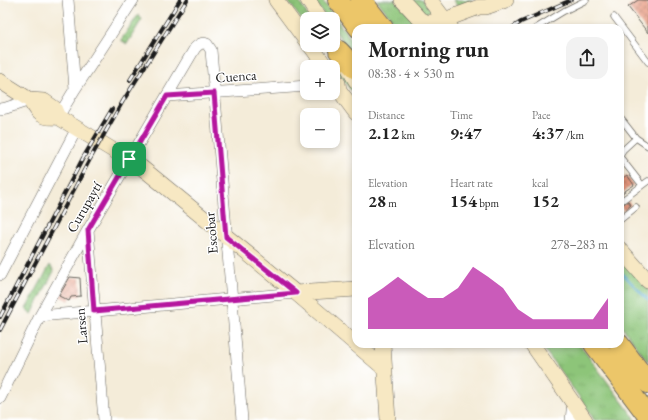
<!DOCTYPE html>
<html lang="en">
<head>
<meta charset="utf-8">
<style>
	body { margin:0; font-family:"EB Garamond",serif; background:#f2f2f2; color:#222; height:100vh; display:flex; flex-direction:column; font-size:15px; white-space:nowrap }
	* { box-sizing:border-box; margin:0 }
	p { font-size:13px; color:#767676 }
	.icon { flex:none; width:22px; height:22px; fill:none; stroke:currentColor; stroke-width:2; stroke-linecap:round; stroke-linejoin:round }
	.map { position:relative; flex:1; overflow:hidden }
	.panel { position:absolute; left:352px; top:24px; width:272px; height:324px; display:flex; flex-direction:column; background:#fff; border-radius:12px; box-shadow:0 2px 6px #0003 }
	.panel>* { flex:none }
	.tools { position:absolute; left:300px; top:12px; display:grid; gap:8px }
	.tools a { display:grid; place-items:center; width:40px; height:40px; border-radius:8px; background:#fff; box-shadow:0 2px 6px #0003; font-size:20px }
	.pin { position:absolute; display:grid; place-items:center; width:34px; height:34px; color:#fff; margin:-17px; border-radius:8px; box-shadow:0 2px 6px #0006 }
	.round { display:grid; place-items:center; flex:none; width:42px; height:42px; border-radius:12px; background:#f2f2f2 }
	.headline { display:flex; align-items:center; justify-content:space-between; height:68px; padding:0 16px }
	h1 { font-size:22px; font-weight:700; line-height:30px }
	.metrics { display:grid; grid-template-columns:repeat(3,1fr); gap:6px; height:68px; padding:4px 16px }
	.metrics div { display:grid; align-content:center }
	.metrics b { font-size:17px; font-weight:700 }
	.metrics small { font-size:11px; font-weight:400 }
	.metrics p { font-size:11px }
	.chart { height:112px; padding:8px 16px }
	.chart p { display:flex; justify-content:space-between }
	.chart svg { width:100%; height:72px; margin-top:4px; fill:#b5179e; opacity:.7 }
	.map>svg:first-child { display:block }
</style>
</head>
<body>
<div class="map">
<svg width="648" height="420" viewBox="0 0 648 420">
	<defs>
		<pattern id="grass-tufts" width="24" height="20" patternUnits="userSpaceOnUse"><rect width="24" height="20" fill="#8dc579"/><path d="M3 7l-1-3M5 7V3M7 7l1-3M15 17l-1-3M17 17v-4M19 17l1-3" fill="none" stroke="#79a968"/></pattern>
		<pattern id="garden-dots" width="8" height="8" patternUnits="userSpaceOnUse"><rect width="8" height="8" fill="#8dc579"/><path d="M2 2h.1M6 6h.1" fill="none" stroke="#79a968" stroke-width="1.8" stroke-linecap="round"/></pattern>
		<pattern id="building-cross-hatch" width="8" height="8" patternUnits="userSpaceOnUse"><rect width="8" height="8" fill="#e7977d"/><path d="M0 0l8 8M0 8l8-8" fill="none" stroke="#ba7a66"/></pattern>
	</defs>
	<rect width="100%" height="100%" fill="#fff"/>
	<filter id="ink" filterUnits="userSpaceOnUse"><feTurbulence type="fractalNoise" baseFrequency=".025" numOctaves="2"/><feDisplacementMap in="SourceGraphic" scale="8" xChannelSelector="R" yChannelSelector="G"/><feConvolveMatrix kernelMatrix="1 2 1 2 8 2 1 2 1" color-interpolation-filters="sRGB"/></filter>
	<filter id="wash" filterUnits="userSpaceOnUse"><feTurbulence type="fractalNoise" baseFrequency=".012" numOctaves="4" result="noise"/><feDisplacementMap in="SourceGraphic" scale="16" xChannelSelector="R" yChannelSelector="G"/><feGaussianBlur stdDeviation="0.9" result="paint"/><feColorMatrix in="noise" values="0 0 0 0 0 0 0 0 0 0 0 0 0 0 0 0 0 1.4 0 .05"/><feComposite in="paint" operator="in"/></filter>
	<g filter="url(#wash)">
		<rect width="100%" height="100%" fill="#f4ecd9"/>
		<path fill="url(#grass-tufts)" stroke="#54704a" d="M287,0H298L310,19H307V27Z
			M314,0H322L356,46V60L333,28V19H327Z
			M377,0H395L422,28H399Z
			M410,0H422L436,18L431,20Z
			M453,0H473L457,6Z
			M339,64L356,94V97L334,67Z
			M620,258L648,289V362L620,324Z
			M540,344H579L636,420H594L586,406Z"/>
		<path fill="url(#garden-dots)" stroke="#54704a" d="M138,15L142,19L127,44L121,40Z
			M50,265L54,271L32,314L26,309Z"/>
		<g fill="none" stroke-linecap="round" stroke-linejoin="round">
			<path stroke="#55a7d0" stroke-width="2.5" d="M620,271L648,300"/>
		</g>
		<g id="blocks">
			<path fill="url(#building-cross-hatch)" d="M638,0H648V33L628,7Z
				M627,175L634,185L622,193L623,194L620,197V180Z
				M628,201L631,205L624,211L620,206Z
				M70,277L80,278L81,296L71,297L69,301L59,296Z"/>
		</g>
	</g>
	<g filter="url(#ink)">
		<use href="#blocks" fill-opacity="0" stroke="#68655e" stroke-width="1"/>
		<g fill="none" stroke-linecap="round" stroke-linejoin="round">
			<g stroke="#68655e" stroke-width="7">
				<path id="lane" d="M614,17L648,62
					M536,28L564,11L586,0
					M622,120L636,138L648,146
					M620,155L623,150L636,138
					M620,157L642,185
					M620,202L648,181
					M620,220L636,207"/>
			</g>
			<g stroke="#68655e" stroke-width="12">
				<path id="street" d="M68,0L75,89
					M167,96L307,86
					M0,109L6,108L30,100
					M58,117L75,89L133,0
					M88,230L104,420
					M0,275L77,128
					M40,316L296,293
					M0,398L40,316L88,230L195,48C199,44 202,42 207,44L211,50L242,420
					M571,420L573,402"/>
			</g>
			<g stroke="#68655e" stroke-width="16">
				<path id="secondary" d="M276,0L307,42
					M308,0L320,19
					M402,0L427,27
					M430,0L451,28
					M421,20L427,22H439L479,7H486L506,0
					M333,41L356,81
					M310,45L326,67
					M333,77L338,83L339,90L356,113
					M0,81L30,100L44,101L54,108L58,117L141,167L296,293L385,369
					M30,100C37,114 41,119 58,117
					M620,249L648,281
					M296,293L356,289
					M383,344L388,420
					M532,344L585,420"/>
			</g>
			<g stroke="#68655e" stroke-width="22">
				<path id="highway" d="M338,0L359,28
					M361,0L383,28
					M339,51L356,69
					M594,344L648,416
					M619,344L648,383"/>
			</g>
			<use href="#lane" stroke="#fff" stroke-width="5.5"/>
			<use href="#street" stroke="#fff" stroke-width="11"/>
			<use href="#secondary" stroke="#f7e8c3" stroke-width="15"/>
			<use href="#highway" stroke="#ecc669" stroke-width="20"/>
			<g stroke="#1c1c1c" stroke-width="4">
				<path id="rail" d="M512,28L521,22L571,0
					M130,80L180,0
					M0,317L83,158L112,109
					M0,330L89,161L123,101L187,0"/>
			</g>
			<use href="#rail" stroke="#fff" stroke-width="2.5" stroke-dasharray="8" stroke-linecap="butt"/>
		</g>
	</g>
	<g fill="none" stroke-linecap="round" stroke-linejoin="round" filter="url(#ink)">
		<g stroke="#fff" stroke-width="8">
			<path id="route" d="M214,93L226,237L296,293L94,311L88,230L167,96Z"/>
		</g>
		<use href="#route" stroke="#b5179e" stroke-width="5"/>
	</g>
	<g text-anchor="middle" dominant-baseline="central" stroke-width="3" stroke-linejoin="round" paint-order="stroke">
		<g font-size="14" fill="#1c1c1c" stroke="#fff">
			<text transform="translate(236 76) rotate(-4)">Cuenca</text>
			<text transform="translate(84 207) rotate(-60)">Curupaytí</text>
			<text transform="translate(211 233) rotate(-95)">Escobar</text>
			<text transform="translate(81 326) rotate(-95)">Larsen</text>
		</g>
	</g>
</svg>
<div class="tools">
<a><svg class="icon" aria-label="layers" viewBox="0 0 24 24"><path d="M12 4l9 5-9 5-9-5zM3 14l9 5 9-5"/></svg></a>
<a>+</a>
<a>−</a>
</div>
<div class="pin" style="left:129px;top:159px;background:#1e9e55"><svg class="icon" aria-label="arrive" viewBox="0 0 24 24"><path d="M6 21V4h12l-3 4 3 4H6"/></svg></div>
<section class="panel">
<div class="headline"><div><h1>Morning run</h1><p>08:38 · 4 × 530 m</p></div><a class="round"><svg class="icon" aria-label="share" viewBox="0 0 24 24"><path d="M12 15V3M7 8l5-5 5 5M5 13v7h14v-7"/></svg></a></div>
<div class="metrics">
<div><p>Distance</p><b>2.12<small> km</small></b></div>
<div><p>Time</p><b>9:47</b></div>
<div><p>Pace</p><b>4:37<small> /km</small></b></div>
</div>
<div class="metrics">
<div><p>Elevation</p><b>28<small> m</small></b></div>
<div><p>Heart rate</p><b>154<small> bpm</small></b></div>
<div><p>kcal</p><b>152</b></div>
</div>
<div class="chart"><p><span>Elevation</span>278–283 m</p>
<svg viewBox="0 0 160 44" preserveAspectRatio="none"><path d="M0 44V25L10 19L20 12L30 19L40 25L50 25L60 19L70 6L80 12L90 19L100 32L110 38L120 38L130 38L140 38L150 38L160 25V44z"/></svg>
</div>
</section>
</div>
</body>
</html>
